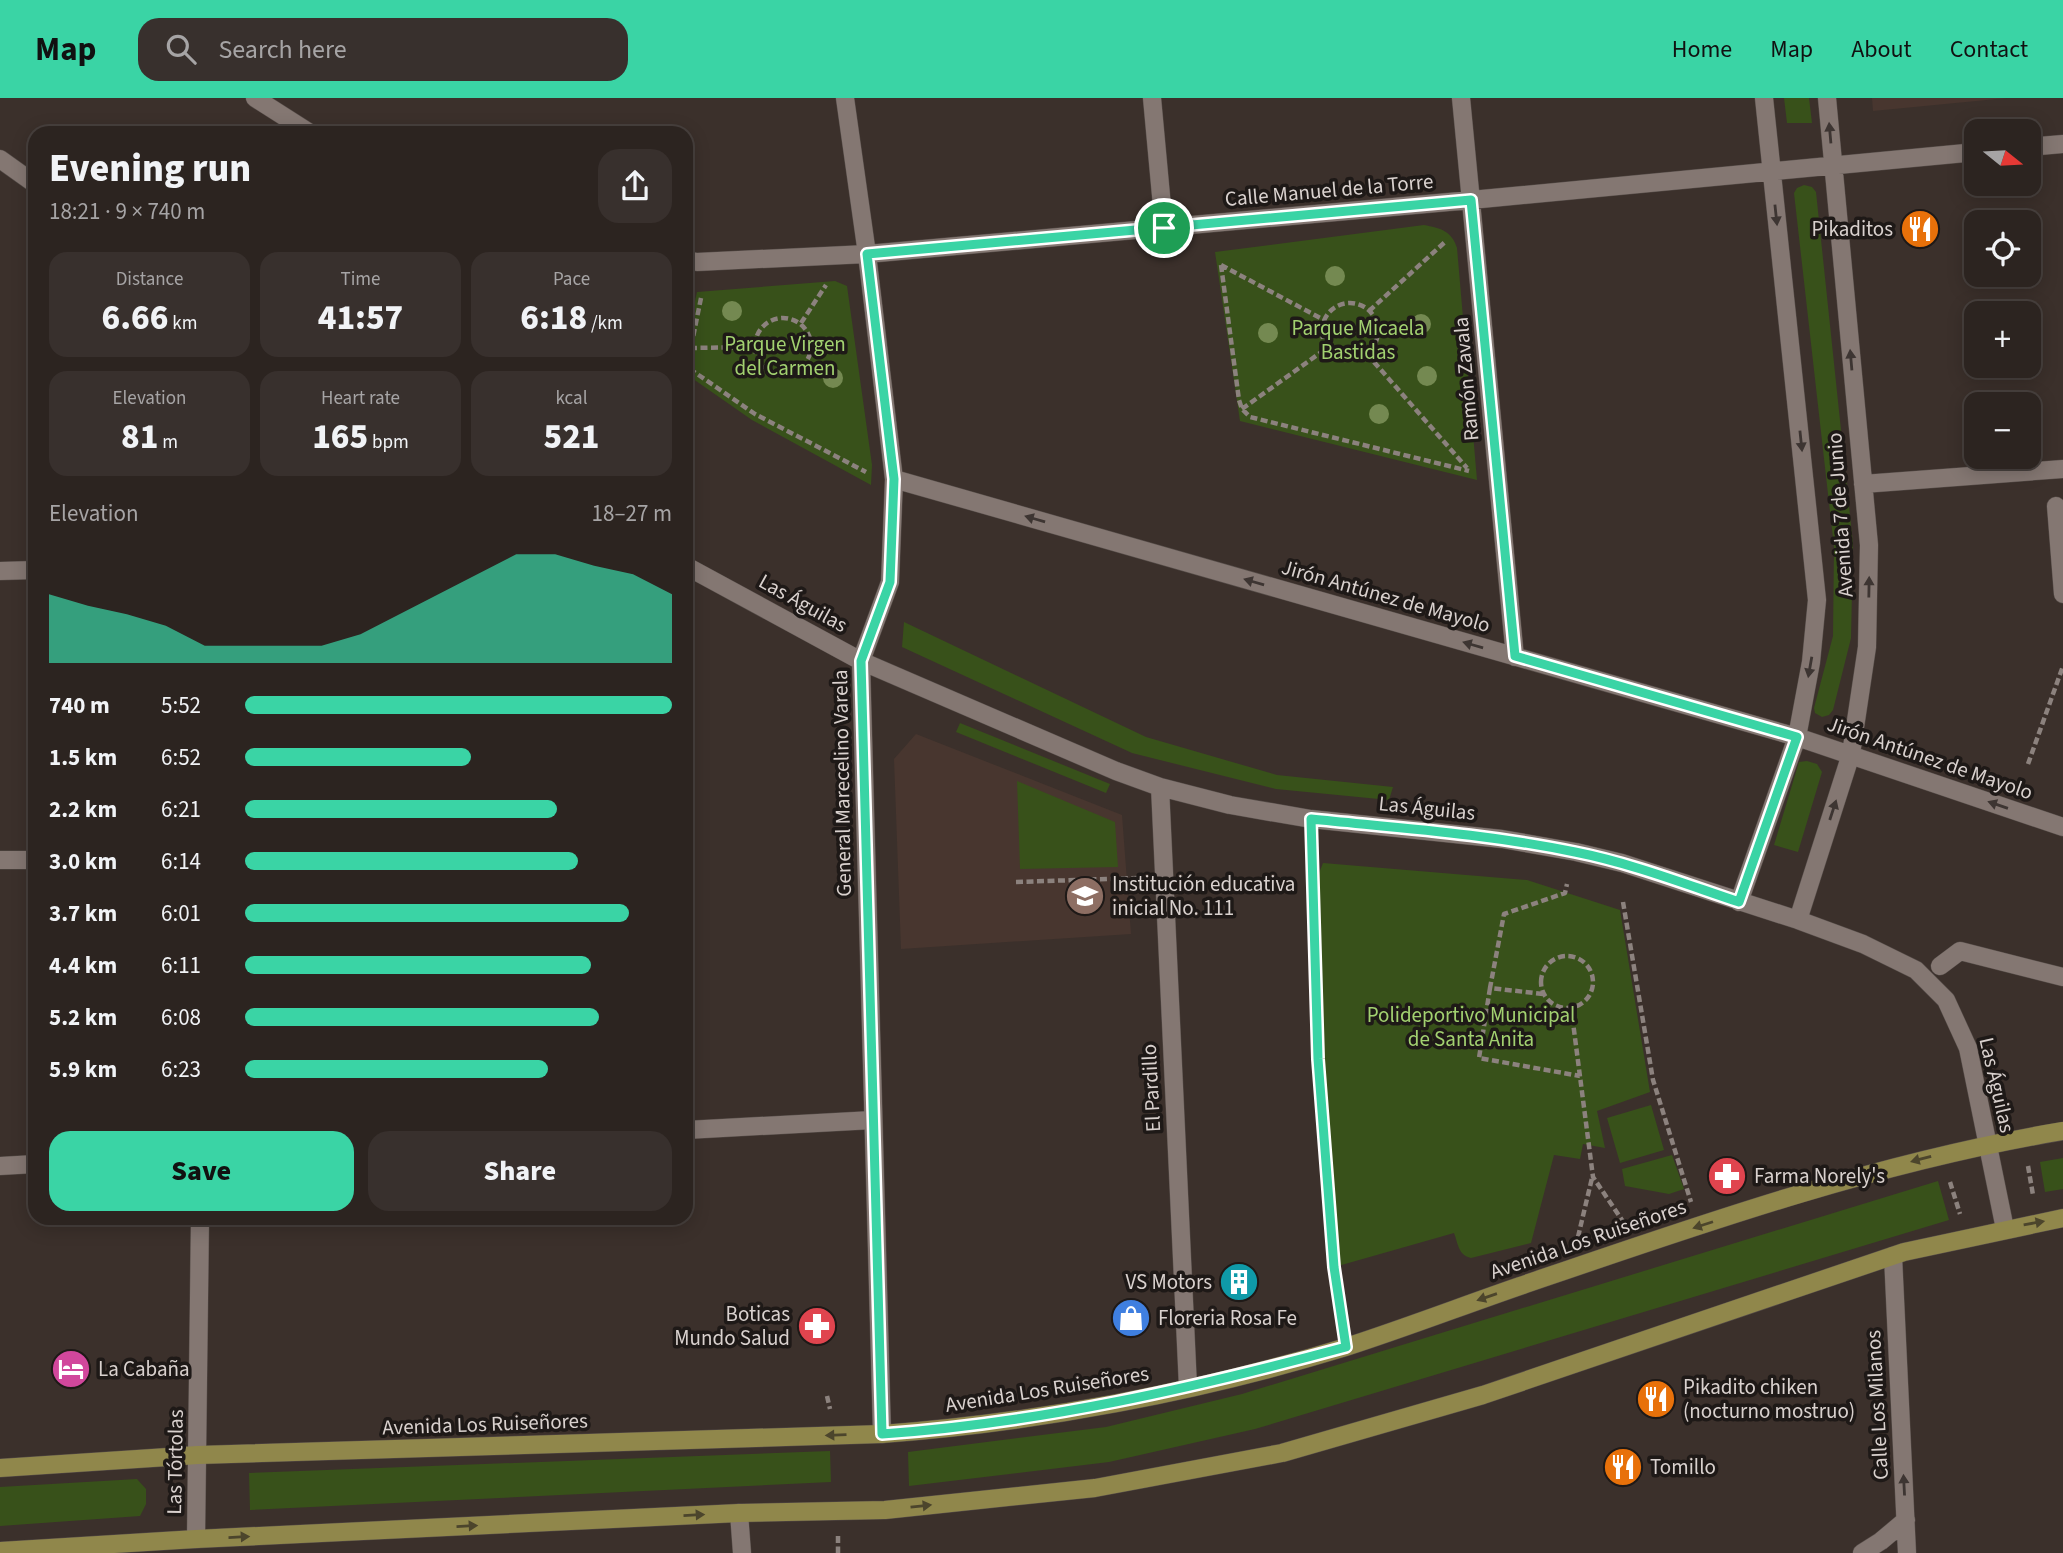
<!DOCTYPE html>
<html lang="en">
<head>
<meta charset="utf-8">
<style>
	body { margin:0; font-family:"Source Sans 3",sans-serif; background:#38302d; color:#f1f3f6; height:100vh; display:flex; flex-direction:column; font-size:26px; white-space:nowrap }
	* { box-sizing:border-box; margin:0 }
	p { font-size:23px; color:#a6a4a5 }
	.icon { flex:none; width:38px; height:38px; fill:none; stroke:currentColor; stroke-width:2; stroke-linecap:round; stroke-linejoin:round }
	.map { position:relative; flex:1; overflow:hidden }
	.panel { position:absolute; left:28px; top:28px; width:665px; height:1099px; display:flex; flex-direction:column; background:#2c2420; border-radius:21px; box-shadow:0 4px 18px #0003,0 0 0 2px #48413e }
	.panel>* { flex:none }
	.needle { width:46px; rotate:108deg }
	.buttons { position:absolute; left:1964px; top:21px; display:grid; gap:14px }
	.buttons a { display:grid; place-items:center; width:77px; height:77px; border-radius:14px; background:#2c2420; box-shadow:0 4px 18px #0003,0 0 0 2px #48413e; font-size:35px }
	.pin { position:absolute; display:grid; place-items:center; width:60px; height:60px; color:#fff; margin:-30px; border:4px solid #fff; border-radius:50%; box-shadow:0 2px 7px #0007 }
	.round { display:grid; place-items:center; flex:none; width:74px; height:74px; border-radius:21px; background:#38302d }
	.overview { display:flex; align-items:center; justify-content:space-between; height:119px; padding:0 21px }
	h1 { font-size:38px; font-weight:800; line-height:52px }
	.figures { display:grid; grid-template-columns:repeat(3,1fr); gap:10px; height:119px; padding:7px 21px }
	.figures div { display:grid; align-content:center; border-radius:18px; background:#38302d; text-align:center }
	.figures b { font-size:35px; font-weight:800 }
	.figures small { font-size:19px; font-weight:400 }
	.figures p { font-size:19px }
	.chart { height:196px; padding:14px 21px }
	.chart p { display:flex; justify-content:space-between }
	.chart svg { width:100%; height:126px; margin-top:7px; fill:#3ad4a5; opacity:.7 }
	.primary-button { display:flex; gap:14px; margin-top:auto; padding:14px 21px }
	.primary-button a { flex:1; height:80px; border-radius:21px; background:#3ad4a5; color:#111; font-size:28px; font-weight:800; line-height:80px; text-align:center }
	.primary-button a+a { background:#38302d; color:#f1f3f6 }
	ul { padding:0 21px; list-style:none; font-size:23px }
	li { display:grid; grid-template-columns:112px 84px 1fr; align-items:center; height:52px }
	li i { height:18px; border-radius:9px; background:#3ad4a5 }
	header { display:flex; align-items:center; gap:42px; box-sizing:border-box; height:98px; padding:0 35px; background:#3ad4a5; color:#111 }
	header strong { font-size:33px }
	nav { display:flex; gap:38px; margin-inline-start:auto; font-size:24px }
	.search { width:490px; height:63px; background:#38302d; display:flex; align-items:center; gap:18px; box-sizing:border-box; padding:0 24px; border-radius:21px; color:#a6a4a5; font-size:26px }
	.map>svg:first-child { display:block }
</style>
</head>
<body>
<header>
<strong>Map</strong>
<div class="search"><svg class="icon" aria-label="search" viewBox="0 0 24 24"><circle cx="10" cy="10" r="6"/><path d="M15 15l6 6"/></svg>Search here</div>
<nav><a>Home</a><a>Map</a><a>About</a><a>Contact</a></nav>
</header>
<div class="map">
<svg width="2063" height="1455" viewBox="0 0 2063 1455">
	<rect width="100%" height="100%" fill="#3b302b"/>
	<path fill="#48362f" d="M1872,0H2007L1873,13Z
		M916,636L1122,717L1131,836L901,851L894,661Z"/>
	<path fill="#38511a" d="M1784,0H1809L1812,25H1787Z
		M1804,87L1812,89L1816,94L1853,446L1851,540L1833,612L1829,617L1822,619L1815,615L1814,610L1833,538L1834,449L1794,95L1797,90Z
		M1424,127C1440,130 1452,133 1457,150L1477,382L1240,323L1215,154Z
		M835,183L847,188L872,367L871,387L752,322L686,276V244L697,194Z
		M904,524L1146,639L1277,677L1393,689L1389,702L1276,691L1132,655L902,549Z
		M960,625L1110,686L1106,695L956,634Z
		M1807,663L1817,666L1822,674L1798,754L1774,747L1799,664Z
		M1017,683L1115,724L1118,769L1020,771Z
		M1323,765L1527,782L1620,812L1650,994L1597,1013L1605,1050L1583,1046L1580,1061L1554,1057L1531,1145L1471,1160C1458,1157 1458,1145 1454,1135L1338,1168L1321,960L1317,780Z
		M1651,1007L1664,1052L1620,1065L1607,1020Z
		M1672,1057L1684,1091L1669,1096L1625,1088L1622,1071Z
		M2063,1060V1091L2045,1094L2040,1064Z
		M1938,1083L1949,1122L1255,1331L1109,1364L909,1388L908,1354L1106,1329L1242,1296Z
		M830,1353L831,1384L250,1412L249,1375Z
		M137,1381L146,1391V1406L140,1418L0,1428V1389Z"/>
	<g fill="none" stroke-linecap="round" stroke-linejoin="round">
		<g stroke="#554c48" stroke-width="19">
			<path id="minor" d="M255,0L310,35
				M845,0L867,156L894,381L890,484L861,563L882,1336
				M1152,0L1164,130
				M1461,0L1515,559
				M2028,49L2063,46
				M0,61L35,86
				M686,162L697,164L867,156L1471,102L1976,54
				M894,381L1797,639L2063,729
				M1863,386L2063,371
				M2056,408L2063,496
				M686,468L861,563L1116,673L1160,689L1230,707L1311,721L1502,741L1576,754L1622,765L1798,822L1863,846L1916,872L1946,902L1968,950L2005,1131
				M0,473L35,472
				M1160,689L1188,1289
				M0,762H35
				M1739,804L1797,639L1811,564L1817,502L1764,0
				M1798,822L1851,656L1867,549L1869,447L1827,0
				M1940,868L1960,853L2063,879
				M686,1032L873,1022
				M0,1068L35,1066
				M1893,1158L1907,1455
				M739,1415L742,1455
				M196,1441L200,1120
				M1862,1455L1881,1443L1906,1422"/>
		</g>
		<g stroke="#554c48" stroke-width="19">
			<path id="major" d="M0,1370L198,1357L882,1336C1035,1325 1199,1294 1346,1249C1405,1230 1462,1208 1520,1188C1698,1127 1877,1064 2063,1033
				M0,1453L196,1441L739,1415L885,1412L1095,1390L1282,1355L1483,1297L1904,1154L2063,1120"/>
		</g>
		<path stroke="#8c827e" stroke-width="4.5" stroke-dasharray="7 3.5" stroke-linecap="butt" d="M1221,167L1239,302L1242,311L1250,319L1469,373
			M1221,167L1324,222
			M701,200L687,269L755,316L866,374
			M1322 233a28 28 0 1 1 56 0a28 28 0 1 1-56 0Z
			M1369,213L1445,144
			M755 248a28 28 0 1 1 56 0a28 28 0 1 1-56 0Z
			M801,225L826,187
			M690,250L755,249
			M1367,256L1467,370
			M1242,311L1327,250
			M2028,666L2063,568
			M1312,750L1318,961L1334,1169L1343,1223
			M1016,784L1138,780
			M1623,804L1653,982L1691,1104
			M1541 884a26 26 0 1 1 52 0a26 26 0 1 1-52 0Z
			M1490,890L1479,960L1580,978
			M1543,896L1490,890L1504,816L1565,795L1567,786
			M1571,909L1593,1079L1624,1125
			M2028,1068L2033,1097
			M1950,1084L1960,1116
			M1578,1139L1592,1080
			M827,1298L830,1311
			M838,1438V1455"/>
		<use href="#minor" stroke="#847772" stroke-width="18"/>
		<use href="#major" stroke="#90874b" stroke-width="18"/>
	</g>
	<g fill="#748951">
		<circle cx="1335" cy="178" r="10"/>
		<circle cx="732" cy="213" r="10"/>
		<circle cx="1421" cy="226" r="10"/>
		<circle cx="1268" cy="235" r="10"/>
		<circle cx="1427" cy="278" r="10"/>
		<circle cx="833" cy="280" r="10"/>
		<circle cx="1379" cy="316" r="10"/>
	</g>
	<defs><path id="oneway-solid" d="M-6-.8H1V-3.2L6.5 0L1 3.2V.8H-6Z" transform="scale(1.75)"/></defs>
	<g fill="#3d3532">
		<use href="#oneway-solid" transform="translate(1830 35) rotate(-95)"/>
		<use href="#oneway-solid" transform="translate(1776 117) rotate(84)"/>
		<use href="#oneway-solid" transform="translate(1851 262) rotate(-95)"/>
		<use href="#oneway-solid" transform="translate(1801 343) rotate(84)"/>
		<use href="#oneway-solid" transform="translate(1035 421) rotate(-164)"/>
		<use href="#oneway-solid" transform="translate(1254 484) rotate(-164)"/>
		<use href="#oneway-solid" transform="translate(1869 489) rotate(-89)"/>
		<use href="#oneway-solid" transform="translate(1473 547) rotate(-164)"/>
		<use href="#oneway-solid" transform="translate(1810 569) rotate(100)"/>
		<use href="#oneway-solid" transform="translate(1998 707) rotate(-161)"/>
		<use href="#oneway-solid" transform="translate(1833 712) rotate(-72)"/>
		<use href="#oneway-solid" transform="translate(1904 1387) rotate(-93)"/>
	</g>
	<g fill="#4c452c">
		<use href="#oneway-solid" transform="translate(1921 1061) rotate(165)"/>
		<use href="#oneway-solid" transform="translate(2034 1125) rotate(-10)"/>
		<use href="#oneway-solid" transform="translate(1703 1127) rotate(162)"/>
		<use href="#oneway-solid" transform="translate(1487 1199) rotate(161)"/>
		<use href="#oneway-solid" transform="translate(836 1337) rotate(178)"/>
		<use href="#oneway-solid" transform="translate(921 1408) rotate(-6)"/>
		<use href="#oneway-solid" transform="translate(694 1417) rotate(-3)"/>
		<use href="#oneway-solid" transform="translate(467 1428) rotate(-3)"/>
		<use href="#oneway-solid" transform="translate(239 1439) rotate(-3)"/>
	</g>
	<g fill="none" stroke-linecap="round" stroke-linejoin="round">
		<g stroke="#fff" stroke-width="14">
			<path id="route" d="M1471,102L1515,558L1797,639L1739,804C1685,786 1631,765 1575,754C1488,736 1399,730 1311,721L1318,961L1334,1169L1346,1249C1194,1290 1040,1325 882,1336L861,563L890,484L894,381L867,156Z"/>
		</g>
		<use href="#route" stroke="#3ad4a5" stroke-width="9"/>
	</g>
	<defs>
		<g id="restaurant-disc" transform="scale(2.0125)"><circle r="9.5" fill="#e8710a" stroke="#1e1917"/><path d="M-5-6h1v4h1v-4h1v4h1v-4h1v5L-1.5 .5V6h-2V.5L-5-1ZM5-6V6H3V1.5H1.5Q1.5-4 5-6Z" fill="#fff"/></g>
		<g id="school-disc" transform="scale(2.0125)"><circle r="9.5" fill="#8d6e63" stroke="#1e1917"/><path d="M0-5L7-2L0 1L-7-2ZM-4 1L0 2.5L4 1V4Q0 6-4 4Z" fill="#fff"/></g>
		<g id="pharmacy-disc" transform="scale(2.0125)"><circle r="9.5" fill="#e0444e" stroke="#1e1917"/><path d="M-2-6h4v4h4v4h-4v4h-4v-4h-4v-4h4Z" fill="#fff"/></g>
		<g id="building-disc" transform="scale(2.0125)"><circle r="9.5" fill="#0f9aa8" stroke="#1e1917"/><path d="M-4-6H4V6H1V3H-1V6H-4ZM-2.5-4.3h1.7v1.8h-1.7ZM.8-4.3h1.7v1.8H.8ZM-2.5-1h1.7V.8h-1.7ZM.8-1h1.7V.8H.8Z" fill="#fff"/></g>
		<g id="shop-disc" transform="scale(2.0125)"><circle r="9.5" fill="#3f7fe0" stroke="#1e1917"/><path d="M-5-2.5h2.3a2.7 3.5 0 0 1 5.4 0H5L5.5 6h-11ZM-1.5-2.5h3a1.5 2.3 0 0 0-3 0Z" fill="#fff"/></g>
		<g id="hotel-disc" transform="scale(2.0125)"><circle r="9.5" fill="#d1479c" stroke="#1e1917"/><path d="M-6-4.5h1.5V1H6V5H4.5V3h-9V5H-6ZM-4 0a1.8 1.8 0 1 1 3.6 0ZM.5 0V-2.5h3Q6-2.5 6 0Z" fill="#fff"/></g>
	</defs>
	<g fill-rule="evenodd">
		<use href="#restaurant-disc" x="1920" y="131"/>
		<use href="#school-disc" x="1085" y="798"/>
		<use href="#pharmacy-disc" x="1727" y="1078"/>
		<use href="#building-disc" x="1239" y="1184"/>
		<use href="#shop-disc" x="1131" y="1220"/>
		<use href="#pharmacy-disc" x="817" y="1228"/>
		<use href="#hotel-disc" x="71" y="1271"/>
		<use href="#restaurant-disc" x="1656" y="1301"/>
		<use href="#restaurant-disc" x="1623" y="1369"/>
	</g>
	<g text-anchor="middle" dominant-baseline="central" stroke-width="7" stroke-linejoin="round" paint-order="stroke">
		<g font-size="21" fill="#d9d1ce" stroke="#1e1917">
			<text transform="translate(1329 92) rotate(-5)">Calle Manuel de la Torre</text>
			<text transform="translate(1466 281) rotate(-95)">Ramón Zavala</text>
			<text transform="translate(1840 417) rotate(-94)">Avenida 7 de Junio</text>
			<text transform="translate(1386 498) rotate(16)">Jirón Antúnez de Mayolo</text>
			<text transform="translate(803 505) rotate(29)">Las Águilas</text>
			<text transform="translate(1930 660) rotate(19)">Jirón Antúnez de Mayolo</text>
			<text transform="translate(842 685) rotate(-91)">General Marecelino Varela</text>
			<text transform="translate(1427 710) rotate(6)">Las Águilas</text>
			<text transform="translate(1997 987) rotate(77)">Las Águilas</text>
			<text transform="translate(1151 990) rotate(-93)">El Pardillo</text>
			<text transform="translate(1588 1141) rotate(-19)">Avenida Los Ruiseñores</text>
			<text transform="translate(1047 1291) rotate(-9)">Avenida Los Ruiseñores</text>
			<text transform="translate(1877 1307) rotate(-93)">Calle Los Milanos</text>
			<text transform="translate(485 1326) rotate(-2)">Avenida Los Ruiseñores</text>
			<text transform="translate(175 1364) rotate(-89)">Las Tórtolas</text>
		</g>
		<g font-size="21" fill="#d9d1ce" stroke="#1e1917" text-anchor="start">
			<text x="1893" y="131" text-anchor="end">Pikaditos</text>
			<text x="1112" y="786">Institución educativa<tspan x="1112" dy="24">inicial No. 111</tspan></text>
			<text x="1754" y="1078">Farma Norely's</text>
			<text x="1212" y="1184" text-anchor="end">VS Motors</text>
			<text x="790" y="1216" text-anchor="end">Boticas<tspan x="790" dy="24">Mundo Salud</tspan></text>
			<text x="1158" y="1220">Floreria Rosa Fe</text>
			<text x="98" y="1271">La Cabaña</text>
			<text x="1683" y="1289">Pikadito chiken<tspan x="1683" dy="24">(nocturno mostruo)</tspan></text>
			<text x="1650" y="1369">Tomillo</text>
		</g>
		<g font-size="21" fill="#a2d170" stroke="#1e1917">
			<text x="1358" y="230">Parque Micaela<tspan x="1358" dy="24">Bastidas</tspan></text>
			<text x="785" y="246">Parque Virgen<tspan x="785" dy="24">del Carmen</tspan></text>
			<text x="1471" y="917">Polideportivo Municipal<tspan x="1471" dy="24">de Santa Anita</tspan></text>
		</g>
	</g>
</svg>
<div class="buttons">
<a><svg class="needle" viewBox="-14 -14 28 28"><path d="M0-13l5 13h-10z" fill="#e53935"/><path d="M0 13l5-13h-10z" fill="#a6a4a5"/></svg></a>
<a><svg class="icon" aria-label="locate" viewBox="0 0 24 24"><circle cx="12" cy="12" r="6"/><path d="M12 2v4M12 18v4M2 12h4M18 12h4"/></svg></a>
<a>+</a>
<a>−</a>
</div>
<div class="pin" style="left:1164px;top:130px;background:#1e9e55"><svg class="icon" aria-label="arrive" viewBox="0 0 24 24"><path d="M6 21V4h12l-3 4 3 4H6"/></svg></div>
<section class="panel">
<div class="overview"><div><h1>Evening run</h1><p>18:21 · 9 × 740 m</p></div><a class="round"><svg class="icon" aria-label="share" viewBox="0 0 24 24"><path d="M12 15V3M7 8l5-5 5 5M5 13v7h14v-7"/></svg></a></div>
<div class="figures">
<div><p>Distance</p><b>6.66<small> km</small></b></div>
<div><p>Time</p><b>41:57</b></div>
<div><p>Pace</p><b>6:18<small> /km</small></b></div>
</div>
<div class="figures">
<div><p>Elevation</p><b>81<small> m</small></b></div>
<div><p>Heart rate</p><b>165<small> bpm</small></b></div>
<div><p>kcal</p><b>521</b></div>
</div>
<div class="chart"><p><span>Elevation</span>18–27 m</p>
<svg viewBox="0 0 160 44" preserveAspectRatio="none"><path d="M0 44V20L10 24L20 27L30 31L40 38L50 38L60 38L70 38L80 34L90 27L100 20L110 13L120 6L130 6L140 10L150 13L160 20V44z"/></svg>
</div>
<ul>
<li><b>740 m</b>5:52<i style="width:100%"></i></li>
<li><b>1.5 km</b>6:52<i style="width:53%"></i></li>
<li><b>2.2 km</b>6:21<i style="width:73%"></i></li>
<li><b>3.0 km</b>6:14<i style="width:78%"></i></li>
<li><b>3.7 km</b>6:01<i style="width:90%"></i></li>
<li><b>4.4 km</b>6:11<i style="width:81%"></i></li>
<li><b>5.2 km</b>6:08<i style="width:83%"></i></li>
<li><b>5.9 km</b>6:23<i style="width:71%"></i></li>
</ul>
<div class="primary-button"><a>Save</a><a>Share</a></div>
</section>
</div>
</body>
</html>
